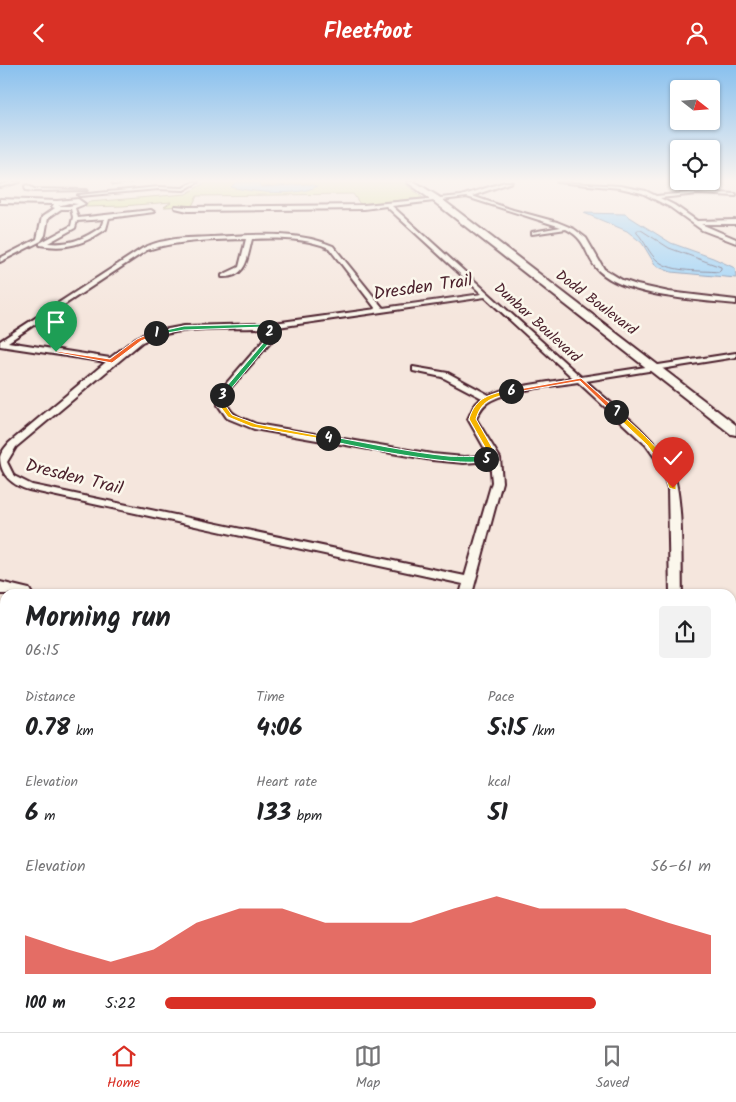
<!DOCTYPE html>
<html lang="en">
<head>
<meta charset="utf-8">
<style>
	body { margin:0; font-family:Kalam,sans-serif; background:#f2f2f2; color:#202124; height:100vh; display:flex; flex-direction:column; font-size:19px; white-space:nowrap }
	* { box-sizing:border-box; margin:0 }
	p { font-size:16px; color:#757577 }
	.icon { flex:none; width:28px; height:28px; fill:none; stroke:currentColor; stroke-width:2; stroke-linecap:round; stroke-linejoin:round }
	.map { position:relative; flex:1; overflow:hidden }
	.details { position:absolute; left:0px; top:524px; width:736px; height:444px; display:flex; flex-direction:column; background:#fff; border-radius:15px 15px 0 0; box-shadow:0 1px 4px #0004 }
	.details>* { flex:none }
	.needle { width:32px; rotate:107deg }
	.controls { position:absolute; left:670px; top:15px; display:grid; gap:10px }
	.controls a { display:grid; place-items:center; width:50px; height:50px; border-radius:5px; background:#fff; box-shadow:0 1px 4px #0004; font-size:25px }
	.pin { position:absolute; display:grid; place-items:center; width:42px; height:42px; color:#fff; margin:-51px -21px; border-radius:50% 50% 50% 0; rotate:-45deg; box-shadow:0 0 5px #0007 }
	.pin .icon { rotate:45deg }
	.km { position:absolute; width:25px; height:25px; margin:-12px; border-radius:50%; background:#222; color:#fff; font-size:14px; line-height:25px; text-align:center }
	.round { display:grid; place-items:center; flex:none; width:52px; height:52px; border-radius:5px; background:#f2f2f2 }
	.overview { display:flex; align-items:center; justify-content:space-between; height:85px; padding:0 25px }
	h1 { font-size:28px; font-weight:800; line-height:38px }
	.stats { display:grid; grid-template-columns:repeat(3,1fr); gap:8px; height:85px; padding:5px 25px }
	.stats div { display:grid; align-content:center }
	.stats b { font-size:25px; font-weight:800 }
	.stats small { font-size:14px; font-weight:400 }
	.stats p { font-size:14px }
	.chart { height:140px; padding:10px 25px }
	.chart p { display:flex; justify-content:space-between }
	.chart svg { width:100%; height:90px; margin-top:5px; fill:#d93025; opacity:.7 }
	ul { padding:0 25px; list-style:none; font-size:16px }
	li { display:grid; grid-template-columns:80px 60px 1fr; align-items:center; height:38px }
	li i { height:12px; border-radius:6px; background:#d93025 }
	header { display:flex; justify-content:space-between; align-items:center; height:65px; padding:0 25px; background:#d93025; color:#fff; font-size:22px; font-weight:800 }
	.tabs { display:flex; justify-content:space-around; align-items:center; height:70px; border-top:1px solid #e0e0e0; background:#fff; font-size:14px; color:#757577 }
	.tabs a { display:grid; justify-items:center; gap:2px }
	.tabs .on { color:#d93025 }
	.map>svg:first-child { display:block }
</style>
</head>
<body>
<header><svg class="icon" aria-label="back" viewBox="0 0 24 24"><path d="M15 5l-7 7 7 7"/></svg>Fleetfoot<svg class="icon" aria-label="person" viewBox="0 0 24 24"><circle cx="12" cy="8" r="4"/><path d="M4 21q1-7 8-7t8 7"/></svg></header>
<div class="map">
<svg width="736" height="967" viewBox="0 0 736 967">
	<rect width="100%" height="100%" fill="#f5e6dd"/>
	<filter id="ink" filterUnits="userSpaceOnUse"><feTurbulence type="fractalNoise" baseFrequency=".02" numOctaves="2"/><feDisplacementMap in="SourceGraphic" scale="10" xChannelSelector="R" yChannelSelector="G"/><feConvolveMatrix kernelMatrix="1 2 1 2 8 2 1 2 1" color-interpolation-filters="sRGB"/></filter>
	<g filter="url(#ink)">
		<path fill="#d3de91" stroke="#8e7e5e" d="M206,117H403L423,133L360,139L353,129L197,131L192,141L164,142L171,137L123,141L85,142L89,137L186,129Z"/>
		<path fill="#98d1f8" stroke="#798aa6" d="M236,117H259L260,121L262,122L308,119L317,121C299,132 251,127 231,122Z
			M584,148L625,149L671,178L713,193L735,203L736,213L671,207L656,201L642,178L627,166Z
			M0,573L5,575V962H110L114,967H0Z"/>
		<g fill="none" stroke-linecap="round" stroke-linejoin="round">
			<path stroke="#69667d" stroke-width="1" d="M638,165H641L669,183L721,202V205L719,207C701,205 673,208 658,196C649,189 645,176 637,168Z"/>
			<g stroke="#4a1f2b" stroke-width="4">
				<path id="street" d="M12,117H20L0,122V120Z
					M112,117H132L114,119Z
					M193,117H198L184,125L158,124L80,131L78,130L158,122L183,123Z
					M505,117H512L472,131L513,145L557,157L574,164L586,173L604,204L622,215L637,220L669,227L736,235V239C699,235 626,232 599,206C584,191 589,176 566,164L532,169V167L561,162L467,132L392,141L581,312L736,288V292L586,316C613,341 651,368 670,400C684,423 681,499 682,529H670L668,423L661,401L646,380L578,317C554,321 505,325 487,338C481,342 479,348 476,354L500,393L502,417L472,529H460L463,519L29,425C14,421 0,411 0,392C1,387 6,382 9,378L106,297L0,281V276L143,183C150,180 157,177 165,176C180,172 196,173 211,172C251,170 296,165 333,181L383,243L482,229L386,141L364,144L188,146L175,143V141L188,142L364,140L461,131ZM246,174L239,202L222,210V212C247,213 247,193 252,174C278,173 305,173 329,183L376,244L267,259L184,261L147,268L136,273L110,293L8,277L147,185C179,175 213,175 246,174ZM485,232L573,313L505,324L489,330L448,308L413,302V306L442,312L482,333L474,341L468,354L489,391L464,392L432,389L256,359C238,351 226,351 226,328L271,277L274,269L271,263ZM264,263L266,269L263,276L218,328V340L227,353L254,364L432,395L464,398L490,396L492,417L465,511L32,420L14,411L7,397L16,382L142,277C179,260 224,264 264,263Z
					M557,117L620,121L646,126L656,131L698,127L736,129V131L698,129L660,133L674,140L697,156L736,155V159H701L736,174V178L702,165L670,142L642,128L620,123Z
					M27,120L34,124L87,125L34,126L26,125L25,121Z
					M0,134L57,136L78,134L85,139L75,143L78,153L151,145L154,147L109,153L106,164C84,179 66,185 40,180V178L71,161L73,152L71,144H61L48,153L45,170L41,176L0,197V193L37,174L42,152L55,143L52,142L54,139L0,138ZM69,138L78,139L69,141H58ZM104,154L101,162C84,174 70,180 48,178L75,163L77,156Z
					M731,916L736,918V940L731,938Z
					M337,962H357L356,967H336Z"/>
			</g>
			<g stroke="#4a1f2b" stroke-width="4">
				<path id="secondary" d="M407,117H415L439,132L736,360V370L731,369L433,136Z
					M0,517L29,524L32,529H0Z
					M731,698L736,699V719L731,718Z"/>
			</g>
			<use href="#street" fill="#fbf7ec" fill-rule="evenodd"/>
			<use href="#secondary" fill="#fbf7ec" fill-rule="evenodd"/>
		</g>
	</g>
	<linearGradient id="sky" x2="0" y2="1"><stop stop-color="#88c0ee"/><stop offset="0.46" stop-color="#faf4f0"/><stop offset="1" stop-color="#faf4f0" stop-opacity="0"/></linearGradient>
	<rect width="736" height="252" fill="url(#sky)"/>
	<path fill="#f0652b" stroke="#fff" d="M156,266L158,269L141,276L112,298L54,287L56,286L110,294L137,274Z"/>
	<path fill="#22a559" stroke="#fff" d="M267,259L270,260L271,268H268L265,262L184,265L156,270L153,268L184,261Z"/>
	<path fill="#22a559" stroke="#fff" d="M269,265L272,267L269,278L225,331H220V329L265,276L267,267Z"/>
	<path fill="#f5b400" stroke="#fff" d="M222,328L225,330V340L232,350L256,359L331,373L328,375L252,362L228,352L219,340V330Z"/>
	<path fill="#22a559" stroke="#fff" d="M328,371C368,378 408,387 448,391C457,392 483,390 490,394C472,406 352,381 326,375L325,373Z"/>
	<path fill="#f5b400" stroke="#fff" d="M511,324L513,327C495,333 482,333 476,354L498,393L495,395H484V392L490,391L469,354C476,331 490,330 511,324Z"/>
	<path fill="#f0652b" stroke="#fff" d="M581,313L618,346V349H614L580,316L511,328L508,326Z"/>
	<path fill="#f5b400" stroke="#fff" d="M614,346H618C637,364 679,397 676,425L669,423L662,401L647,380L614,349Z"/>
	<g text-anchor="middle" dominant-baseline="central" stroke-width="5" stroke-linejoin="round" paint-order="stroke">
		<g font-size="15" fill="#4a1f2b" stroke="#fbf7ec">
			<text transform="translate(596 238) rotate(37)">Dodd Boulevard</text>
			<text transform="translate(537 258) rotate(42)">Dunbar Boulevard</text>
		</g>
		<g font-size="18" fill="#4a1f2b" stroke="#fbf7ec">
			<text transform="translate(423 223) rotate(-8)">Dresden Trail</text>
			<text transform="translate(74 413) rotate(14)">Dresden Trail</text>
		</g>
	</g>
</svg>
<div class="controls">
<a><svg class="needle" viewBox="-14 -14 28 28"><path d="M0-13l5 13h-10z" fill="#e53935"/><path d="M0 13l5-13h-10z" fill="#757577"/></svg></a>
<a><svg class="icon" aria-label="locate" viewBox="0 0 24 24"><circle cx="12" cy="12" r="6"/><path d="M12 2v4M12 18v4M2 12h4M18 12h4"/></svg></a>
</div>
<div class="pin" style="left:56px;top:287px;background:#1e9e55"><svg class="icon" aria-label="arrive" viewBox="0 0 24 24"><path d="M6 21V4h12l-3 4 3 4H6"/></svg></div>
<div class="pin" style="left:673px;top:423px;background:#d93025"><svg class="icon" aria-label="check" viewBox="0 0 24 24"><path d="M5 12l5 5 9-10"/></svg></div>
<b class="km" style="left:156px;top:268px">1</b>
<b class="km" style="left:269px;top:267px">2</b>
<b class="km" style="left:222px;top:330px">3</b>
<b class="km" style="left:328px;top:373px">4</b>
<b class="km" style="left:486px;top:394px">5</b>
<b class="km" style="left:511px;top:326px">6</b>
<b class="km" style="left:616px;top:347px">7</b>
<section class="details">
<div class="overview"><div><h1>Morning run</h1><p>06:15</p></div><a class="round"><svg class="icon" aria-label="share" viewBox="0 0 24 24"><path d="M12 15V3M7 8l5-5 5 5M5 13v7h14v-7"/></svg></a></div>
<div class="stats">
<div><p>Distance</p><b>0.78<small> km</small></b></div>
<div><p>Time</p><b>4:06</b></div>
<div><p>Pace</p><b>5:15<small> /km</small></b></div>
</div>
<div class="stats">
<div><p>Elevation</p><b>6<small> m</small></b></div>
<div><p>Heart rate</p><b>133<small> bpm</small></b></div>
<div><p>kcal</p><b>51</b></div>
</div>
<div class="chart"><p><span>Elevation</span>56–61 m</p>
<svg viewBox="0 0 160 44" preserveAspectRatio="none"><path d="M0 44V25L10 32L20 38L30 32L40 19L50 12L60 12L70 19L80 19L90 19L100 12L110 6L120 12L130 12L140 12L150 19L160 25V44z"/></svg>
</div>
<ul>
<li><b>100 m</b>5:22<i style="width:79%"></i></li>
</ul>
</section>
</div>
<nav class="tabs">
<a class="on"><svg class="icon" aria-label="home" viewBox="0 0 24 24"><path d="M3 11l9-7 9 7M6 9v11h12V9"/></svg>Home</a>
<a><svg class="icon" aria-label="map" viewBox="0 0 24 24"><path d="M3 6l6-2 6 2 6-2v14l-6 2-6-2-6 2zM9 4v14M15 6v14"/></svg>Map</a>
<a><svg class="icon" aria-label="saved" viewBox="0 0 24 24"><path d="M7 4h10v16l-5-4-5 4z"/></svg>Saved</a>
</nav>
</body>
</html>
